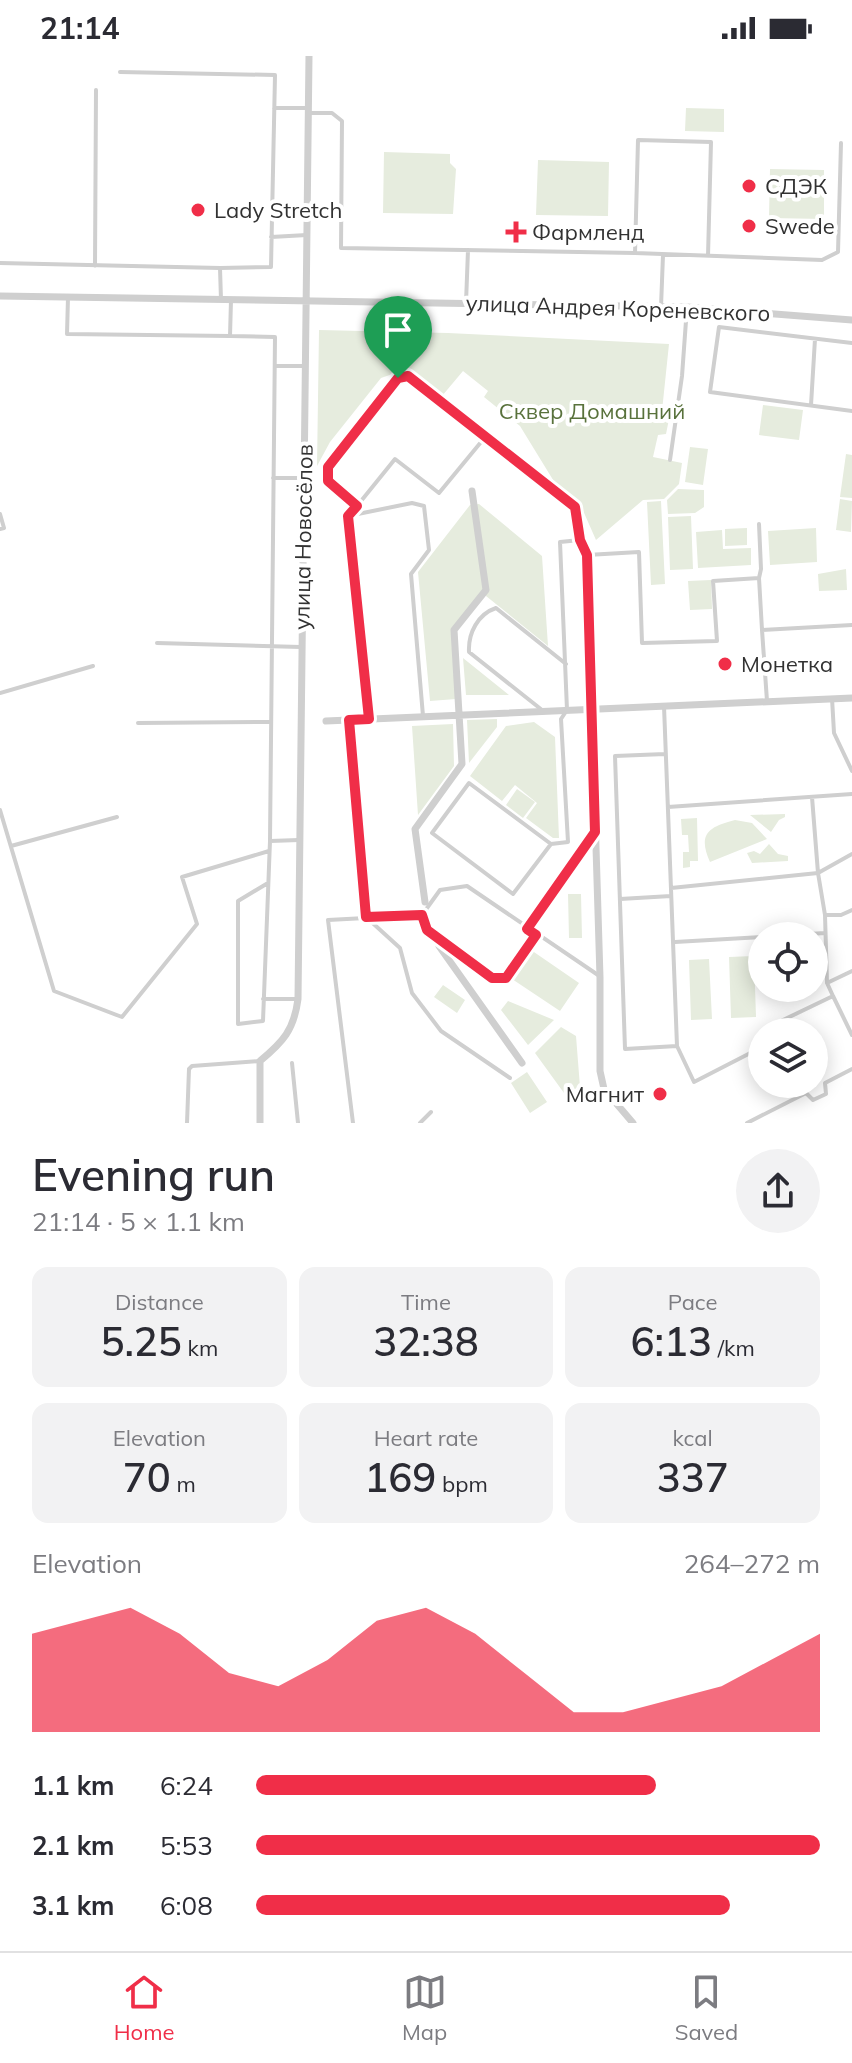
<!DOCTYPE html>
<html lang="en">
<head>
<meta charset="utf-8">
<style>
	body { margin:0; font-family:Mulish,sans-serif; background:#f2f2f3; color:#2b2b33; height:100vh; display:flex; flex-direction:column; font-size:30px; white-space:nowrap }
	* { box-sizing:border-box; margin:0 }
	p { font-size:26px; color:#7c7c81 }
	.icon { flex:none; width:44px; height:44px; fill:none; stroke:currentColor; stroke-width:2; stroke-linecap:round; stroke-linejoin:round }
	.map { position:relative; height:1067px; overflow:hidden }
	.panel { display:flex; flex-direction:column; background:#fff; flex:1 }
	.panel>* { flex:none }
	.buttons { position:absolute; left:748px; top:866px; display:grid; gap:16px }
	.buttons a { display:grid; place-items:center; width:80px; height:80px; border-radius:50%; background:#fff; box-shadow:0 4px 20px #0003; font-size:40px }
	.pin { position:absolute; display:grid; place-items:center; width:68px; height:68px; color:#fff; margin:-82px -34px; border-radius:50% 50% 50% 0; rotate:-45deg; box-shadow:0 0 8px #0007 }
	.pin .icon { rotate:45deg }
	.round { display:grid; place-items:center; flex:none; width:84px; height:84px; border-radius:42px; background:#f2f2f3 }
	.head { display:flex; align-items:center; justify-content:space-between; height:136px; padding:0 32px }
	h1 { font-size:44px; font-weight:600; line-height:60px }
	.stats { display:grid; grid-template-columns:repeat(3,1fr); gap:12px; height:136px; padding:8px 32px }
	.stats div { display:grid; align-content:center; border-radius:16px; background:#f2f2f3; text-align:center }
	.stats b { font-size:40px; font-weight:600 }
	.stats small { font-size:22px; font-weight:400 }
	.stats p { font-size:22px }
	.chart { height:224px; padding:16px 32px }
	.chart p { display:flex; justify-content:space-between }
	.chart svg { width:100%; height:144px; margin-top:8px; fill:#f02e48; opacity:.7 }
	ul { padding:0 32px; list-style:none; font-size:26px }
	li { display:grid; grid-template-columns:128px 96px 1fr; align-items:center; height:60px }
	li i { height:20px; border-radius:10px; background:#f02e48 }
	.status { display:flex; justify-content:space-between; align-items:center; height:56px; padding:0 40px; background:#fff; direction:ltr }
	.status svg { height:22px; fill:currentColor }
	.dock { display:flex; justify-content:space-around; align-items:center; height:112px; border-top:2px solid #e1e1e2; background:#fff; font-size:22px; color:#7c7c81 }
	.dock a { display:grid; justify-items:center; gap:4px }
	.dock .active { color:#f02e48 }
	.map>svg:first-child { display:block }
</style>
</head>
<body>
<div class="status"><b>21:14</b><svg viewBox="0 0 49 12"><path d="M0 12V9h3v3zM5 12V6h3v6zM10 12V3h3v9zM15 12V0h3v12zM26 1h20v11H26zM47 4h2v5h-2z"/></svg></div>
<div class="map">
<svg width="852" height="1067" viewBox="0 0 852 1067">
	<rect width="100%" height="100%" fill="#fff"/>
	<path fill="#e6ecde" d="M686,52L724,53V76L685,75Z
		M384,96L450,98V107L456,113L453,158L383,157Z
		M538,104L609,106L608,160L536,159Z
		M770,113L824,114V163L769,162Z
		M319,274L448,277L669,288L662,355L670,358L666,378L658,379L653,401L682,407L679,428L664,443L643,444L596,484L581,450L558,432L520,370L484,341L488,335L463,315L442,340L407,313L381,322L330,386L317,410Z
		M763,349L803,354L799,384L759,379Z
		M690,391L708,393L703,429L685,426Z
		M846,398L852,399V442L840,441Z
		M678,433L704,434V451L695,457L668,458L667,444Z
		M840,443L852,445L851,476L836,474Z
		M661,445L665,528L651,529L647,446Z
		M479,448L542,500L548,590L481,536L452,574L456,643L430,645L418,516L470,449Z
		M691,460L693,513L670,514L668,461Z
		M747,472V489L725,490V473Z
		M816,472L817,506L770,509L768,475Z
		M722,474L723,493L751,492V509L698,512L696,476Z
		M846,513L847,534L819,535L818,518Z
		M711,524L712,553L690,554L688,525Z
		M463,602L509,639H466Z
		M497,663V671L469,707L467,664Z
		M534,666L555,681L559,782H553L526,762L537,747L515,729L502,745L470,720L506,670Z
		M453,668L454,710L418,759L412,670Z
		M517,733L535,746L523,762L506,749Z
		M785,758V761L779,764L771,776L750,759Z
		M697,762L698,805H690V811L683,812V796H689L688,779H682L681,763Z
		M735,764L752,767L767,783L710,806C698,779 707,771 735,764Z
		M769,788L778,798L788,800V805L752,807L747,797L754,795L760,798Z
		M568,838H581L582,882H569Z
		M531,894L579,927L560,955L512,923Z
		M754,900L756,961L731,962L729,901Z
		M709,903L712,963L691,964L689,904Z
		M443,929L465,944L457,957L434,941Z
		M508,945L554,964L528,989L501,954Z
		M561,971L576,980L580,1031L564,1037L535,997Z
		M527,1016L547,1046L530,1057L511,1027Z"/>
	<g fill="none" stroke-linecap="round" stroke-linejoin="round">
		<path stroke="#cfcfcf" stroke-width="4" d="M120,16L275,19L271,211L220,212L221,244
			M274,52H308
			M308,57H332L342,65L341,192L635,197L822,204L838,196L841,87
			M271,181L307,179
			M635,197L638,84L711,86L708,200
			M0,207L220,212
			M95,210L96,34
			M68,241L67,278L230,280L231,244
			M466,247L468,194
			M661,251L663,199
			M230,280L275,281L270,785L263,965L238,968V845L268,827
			M852,287L719,271L710,336L852,355
			M275,310H305
			M811,349L815,283
			M486,380L439,437L395,403L357,450L328,425V411L398,322L408,320L575,451L580,484L560,486L567,654L561,663L568,786L551,788L513,838L432,777L469,727L551,788
			M670,404L682,320L687,251
			M273,422H302
			M357,450L348,460L369,663
			M0,458L4,472L0,473
			M348,460L412,447L424,450L429,494L411,518L423,660
			M587,499L639,496L642,587L717,585L713,525L759,522L762,574
			M759,522L761,513L759,468
			M157,587L301,591
			M0,637L93,610
			M832,642L834,677L852,715
			M767,645L762,574L852,569
			M664,650L677,990L694,1026L762,991
			M542,654L469,596C468,577 478,558 496,552L566,608
			M349,664L366,861L400,892L412,937L441,975L510,1022
			M138,667L270,666
			M665,698L615,700L625,993L677,990
			M812,741L818,817L825,859
			M668,751L852,738
			M0,754L54,935L122,961L197,868L182,821L269,795
			M270,785L299,784
			M11,790L117,761
			M671,832L818,817L852,798
			M620,843L671,840
			M422,859L440,834L467,830L598,919
			M422,859L427,874L492,922H506L536,879
			M527,873L594,776
			M775,880L825,877
			M675,886L762,881
			M827,927L825,859H841L852,854
			M833,940L852,979
			M263,943H297
			M780,976L781,965L833,940L827,927L852,915
			M292,1007L298,1067
			M187,1067L189,1013L192,1010L260,1005
			M353,1067L328,864L422,859
			M420,1067L431,1056
			M747,1067L806,1037L813,1044L826,1038L825,1027L852,1013"/>
		<path stroke="#cfcfcf" stroke-width="7" d="M0,240L687,251L852,264
			M580,484L587,499L600,921V1015L604,1033L633,1067
			M326,665L852,642
			M425,846L415,773L462,708L454,574L486,534L472,435
			M439,890L522,1007
			M260,1067V1005C283,986 294,974 298,943L309,0"/>
	</g>
	<g fill="none" stroke-linecap="round" stroke-linejoin="round">
		<g stroke="#fff" stroke-width="16">
			<path id="route" d="M408,320L575,451L580,484L587,499L595,776L527,873L536,879L506,922H492L427,874L422,859L366,861L349,664L369,663L348,460L357,450L328,425V411L398,322Z"/>
		</g>
		<use href="#route" stroke="#f02e48" stroke-width="10"/>
	</g>
	<g fill="#f02e48" stroke="#fff" stroke-width="3">
		<circle cx="749" cy="130" r="8"/>
		<circle cx="198" cy="154" r="8"/>
		<circle cx="749" cy="170" r="8"/>
		<path d="M512 164h8v8h8v8h-8v8h-8v-8h-8v-8h8z"/>
		<circle cx="725" cy="608" r="8"/>
		<circle cx="660" cy="1038" r="8"/>
	</g>
	<g text-anchor="middle" dominant-baseline="central" stroke-width="8" stroke-linejoin="round" paint-order="stroke">
		<g font-size="22" fill="#323232" stroke="#fff" text-anchor="start">
			<text x="765" y="130">СДЭК</text>
			<text x="214" y="154">Lady Stretch</text>
			<text x="765" y="170">Swede</text>
			<text x="532" y="176">Фармленд</text>
			<text x="741" y="608">Монетка</text>
			<text x="644" y="1038" text-anchor="end">Магнит</text>
		</g>
		<g font-size="22" fill="#323232" stroke="#fff">
			<text transform="translate(618 252) rotate(2)">улица Андрея Кореневского</text>
			<text transform="translate(303 481) rotate(-89)">улица Новосёлов</text>
		</g>
		<g font-size="22" fill="#59723c" stroke="#fff">
			<text x="592" y="355">Сквер Домашний</text>
		</g>
	</g>
</svg>
<div class="buttons">
<a><svg class="icon" aria-label="locate" viewBox="0 0 24 24"><circle cx="12" cy="12" r="6"/><path d="M12 2v4M12 18v4M2 12h4M18 12h4"/></svg></a>
<a><svg class="icon" aria-label="layers" viewBox="0 0 24 24"><path d="M12 4l9 5-9 5-9-5zM3 14l9 5 9-5"/></svg></a>
</div>
<div class="pin" style="left:398px;top:322px;background:#1e9e55"><svg class="icon" aria-label="arrive" viewBox="0 0 24 24"><path d="M6 21V4h12l-3 4 3 4H6"/></svg></div>
</div>
<section class="panel">
<div class="head"><div><h1>Evening run</h1><p>21:14 · 5 × 1.1 km</p></div><a class="round"><svg class="icon" aria-label="share" viewBox="0 0 24 24"><path d="M12 15V3M7 8l5-5 5 5M5 13v7h14v-7"/></svg></a></div>
<div class="stats">
<div><p>Distance</p><b>5.25<small> km</small></b></div>
<div><p>Time</p><b>32:38</b></div>
<div><p>Pace</p><b>6:13<small> /km</small></b></div>
</div>
<div class="stats">
<div><p>Elevation</p><b>70<small> m</small></b></div>
<div><p>Heart rate</p><b>169<small> bpm</small></b></div>
<div><p>kcal</p><b>337</b></div>
</div>
<div class="chart"><p><span>Elevation</span>264–272 m</p>
<svg viewBox="0 0 160 44" preserveAspectRatio="none"><path d="M0 44V14L10 10L20 6L30 14L40 26L50 30L60 22L70 10L80 6L90 14L100 26L110 38L120 38L130 34L140 30L150 22L160 14V44z"/></svg>
</div>
<ul>
<li><b>1.1 km</b>6:24<i style="width:71%"></i></li>
<li><b>2.1 km</b>5:53<i style="width:100%"></i></li>
<li><b>3.1 km</b>6:08<i style="width:84%"></i></li>
</ul>
</section>
<nav class="dock">
<a class="active"><svg class="icon" aria-label="home" viewBox="0 0 24 24"><path d="M3 11l9-7 9 7M6 9v11h12V9"/></svg>Home</a>
<a><svg class="icon" aria-label="map" viewBox="0 0 24 24"><path d="M3 6l6-2 6 2 6-2v14l-6 2-6-2-6 2zM9 4v14M15 6v14"/></svg>Map</a>
<a><svg class="icon" aria-label="saved" viewBox="0 0 24 24"><path d="M7 4h10v16l-5-4-5 4z"/></svg>Saved</a>
</nav>
</body>
</html>
